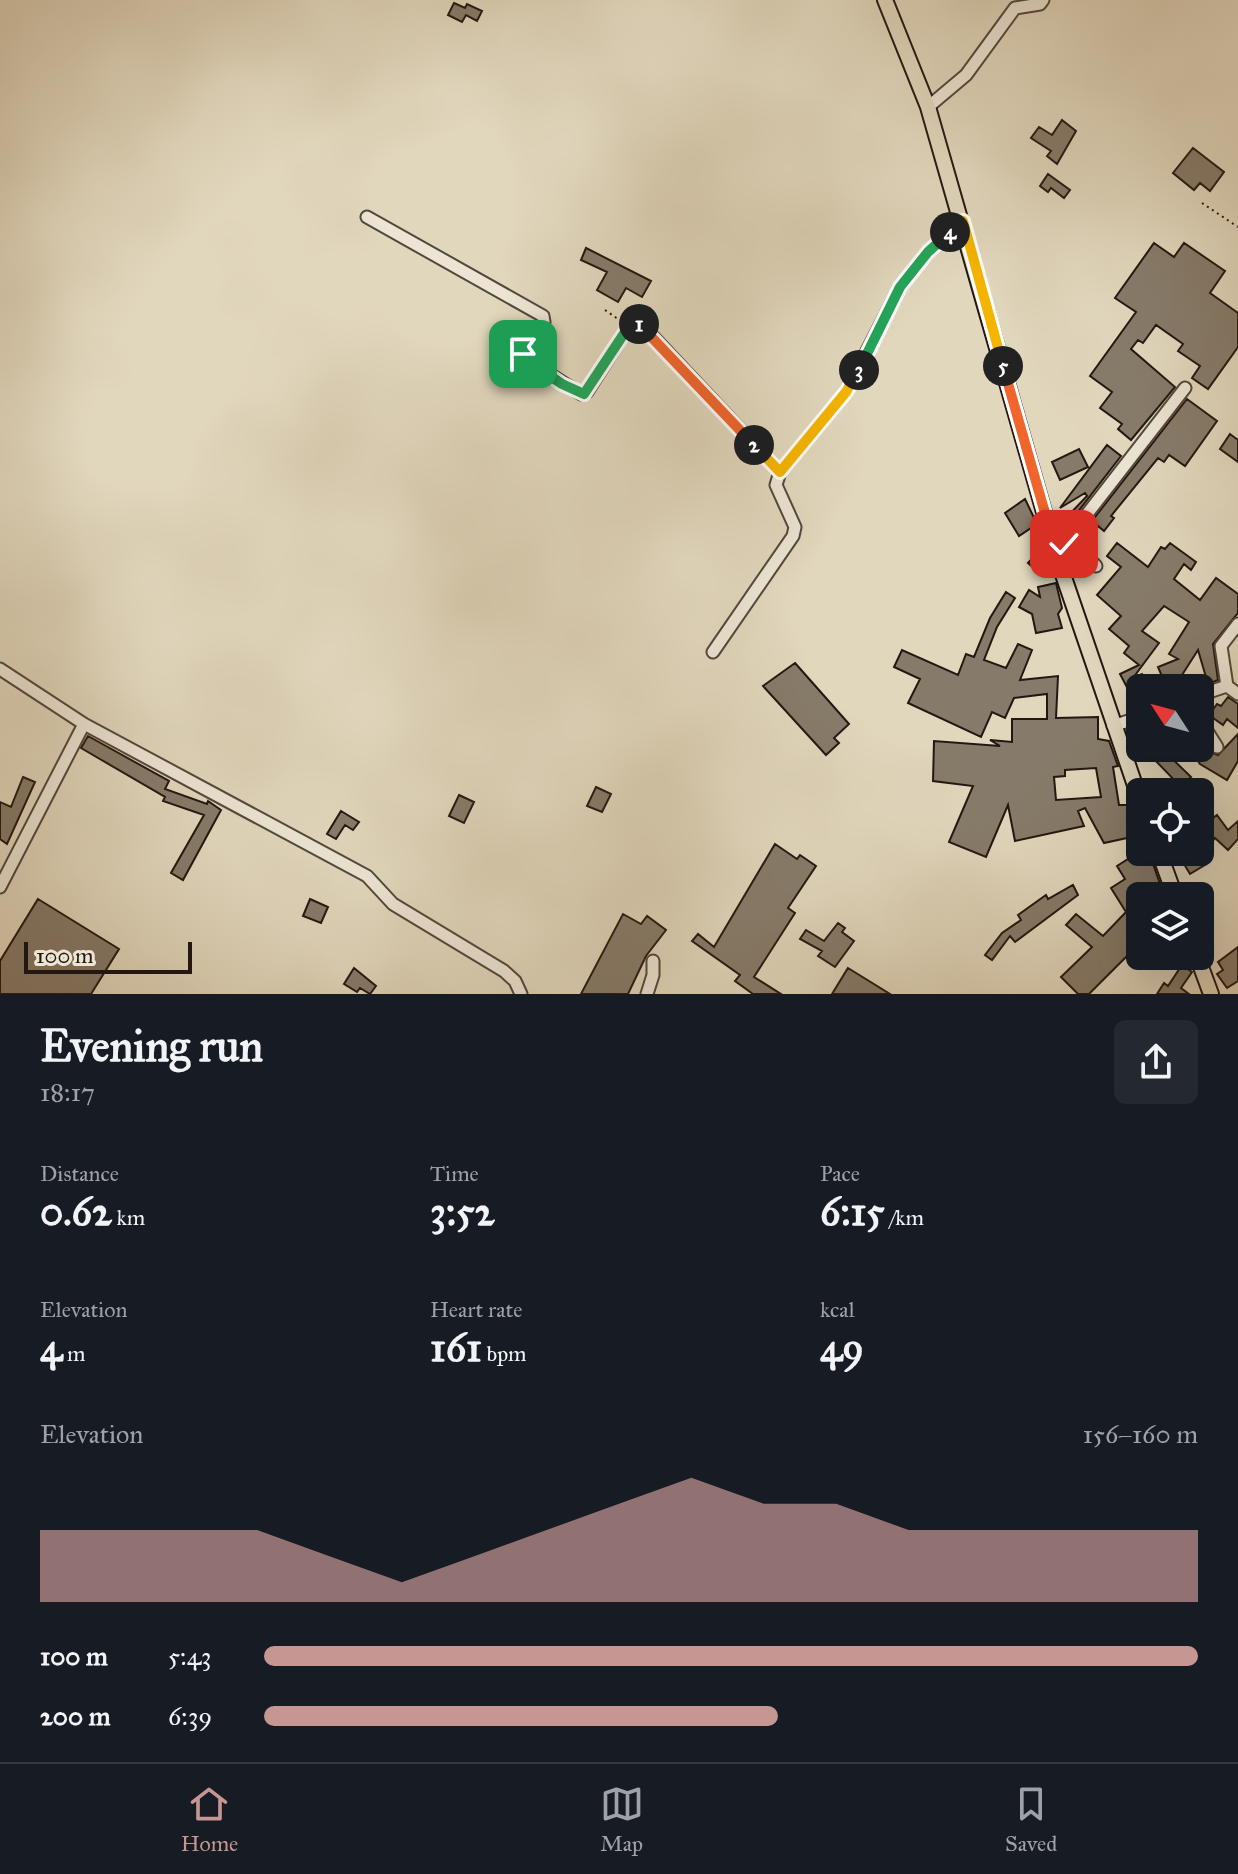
<!DOCTYPE html>
<html lang="en">
<head>
<meta charset="utf-8">
<style>
	body { margin:0; font-family:"IM FELL Great Primer",serif; background:#242831; color:#f1f3f6; height:100vh; display:flex; flex-direction:column; font-size:30px; white-space:nowrap }
	* { box-sizing:border-box; margin:0 }
	p { font-size:26px; color:#9ea1a6 }
	.icon { flex:none; width:44px; height:44px; fill:none; stroke:currentColor; stroke-width:2; stroke-linecap:round; stroke-linejoin:round }
	.map { position:relative; height:994px; overflow:hidden }
	.drawer { display:flex; flex-direction:column; background:#171b24; flex:1 }
	.drawer>* { flex:none }
	.needle { width:52px; rotate:306deg }
	.tools { position:absolute; left:1126px; top:674px; display:grid; gap:16px }
	.tools a { display:grid; place-items:center; width:88px; height:88px; border-radius:12px; background:#171b24; box-shadow:0 8px 32px #0002; font-size:40px }
	.scale { position:absolute; left:24px; bottom:20px; width:168px; box-sizing:border-box; padding-left:8px; border:4px solid #241711; border-top:0; font-size:22px; line-height:28px; white-space:nowrap; color:#241711; -webkit-text-stroke:6px #ece5d4; paint-order:stroke }
	.pin { position:absolute; display:grid; place-items:center; width:68px; height:68px; color:#fff; margin:-34px; border-radius:16px; box-shadow:0 4px 12px #0006 }
	.km { position:absolute; width:40px; height:40px; margin:-20px; border-radius:50%; background:#222; color:#fff; font-size:22px; line-height:40px; text-align:center }
	.round { display:grid; place-items:center; flex:none; width:84px; height:84px; border-radius:12px; background:#242831 }
	.headline { display:flex; align-items:center; justify-content:space-between; height:136px; padding:0 40px }
	h1 { font-size:44px; font-weight:800; line-height:60px }
	.figures { display:grid; grid-template-columns:repeat(3,1fr); gap:12px; height:136px; padding:8px 40px }
	.figures div { display:grid; align-content:center }
	.figures b { font-size:40px; font-weight:800 }
	.figures small { font-size:22px; font-weight:400 }
	.figures p { font-size:22px }
	.chart { height:224px; padding:16px 40px }
	.chart p { display:flex; justify-content:space-between }
	.chart svg { width:100%; height:144px; margin-top:8px; fill:#c59692; opacity:.7 }
	ul { padding:0 40px; list-style:none; font-size:26px }
	li { display:grid; grid-template-columns:128px 96px 1fr; align-items:center; height:60px }
	li i { height:20px; border-radius:10px; background:#c59692 }
	.tab-bar { display:flex; justify-content:space-around; align-items:center; height:112px; border-top:2px solid #363941; background:#171b24; font-size:22px; color:#9ea1a6 }
	.tab-bar a { display:grid; justify-items:center; gap:4px }
	.tab-bar .on { color:#c59692 }
	.map>svg:first-child { display:block }
</style>
</head>
<body>
<div class="map">
<svg width="1238" height="994" viewBox="0 0 1238 994">
	<rect width="100%" height="100%" fill="#e1d7bd"/>
	<filter id="stains"><feTurbulence type="fractalNoise" baseFrequency=".0025" numOctaves="4"/><feColorMatrix values="0 0 0 0 .2 0 0 0 0 .09 0 0 0 0 .02 0 0 0 .5 -.17"/></filter>
	<radialGradient id="worn" r=".72"><stop offset=".6" stop-color="#630" stop-opacity="0"/><stop offset="1" stop-color="#630" stop-opacity=".3"/></radialGradient>
	<path fill="#867b6a" stroke="#241711" stroke-width="2" fill-rule="evenodd" d="M454,3L465,8L467,4L482,11L477,21L466,15L462,22L448,15Z
		M1062,120L1076,131L1057,164L1047,156L1051,151L1031,138L1039,127L1052,135Z
		M1193,148L1224,172L1210,191L1200,183L1194,190L1173,173Z
		M1048,174L1070,190L1064,198L1051,188L1048,192L1040,186Z
		M1154,243L1174,257L1184,243L1225,271L1210,293L1238,313V347L1208,389L1192,378L1200,366L1178,351L1183,344L1156,325L1143,343L1138,340L1131,349L1175,387L1131,440L1118,429L1122,424L1100,408L1112,392L1090,376L1136,312L1115,298Z
		M586,248L651,281L642,297L626,288L618,302L597,290L607,272L581,260Z
		M1187,399L1217,421L1185,466L1169,455L1164,462L1158,458L1111,516L1114,518L1104,531L1092,521Z
		M1230,434L1238,440V462L1220,449Z
		M1107,445L1121,456L1070,522L1065,519L1087,496L1085,493L1060,508Z
		M1079,449L1088,467L1060,480L1052,462Z
		M1025,499L1037,524L1019,536L1005,513Z
		M1117,543L1148,567L1161,547L1165,549L1170,543L1196,562L1191,570L1184,564L1174,579L1200,600L1216,578L1238,594V613L1213,644L1218,680L1208,684L1198,650L1182,675L1187,688H1167L1158,667L1178,659L1169,654L1189,622L1164,606L1142,631L1159,643L1133,678L1142,674L1148,687L1131,695L1120,674L1139,665L1124,653L1129,646L1109,629L1121,616L1097,595L1121,567L1107,556Z
		M1039,551L1047,557L1050,568L1043,576L1028,563Z
		M1056,583L1062,608L1058,614L1062,628L1036,633L1032,614L1019,607L1029,590L1040,597L1038,587Z
		M1006,592L1015,598L997,627L984,660L1006,668L1018,644L1032,650L1020,680L1058,676L1056,718L1098,717V739L1109,741L1118,766L1113,767L1119,805H1131L1140,810V852H1149L1160,884L1146,896H1140V943L1089,994H1078L1061,977L1092,947L1066,925L1076,914L1103,936L1126,912L1111,888L1125,879L1117,866L1131,857L1127,838L1104,843L1085,808L1078,811L1084,826L1015,841L1008,805L986,857L949,842L973,786L933,781L934,741L1000,746L990,740L1012,742V719H1047V694L1014,698L1005,718L992,712L981,737L908,703L920,679L894,667L902,650L958,675L966,654L974,657L990,618ZM1096,768L1101,797L1056,800L1054,777L1065,776V770Z
		M795,663L849,724L834,738L839,743L826,755L763,686Z
		M1228,697L1238,704V728L1227,719L1223,725L1209,715L1217,704L1221,706Z
		M1238,734V761L1227,780L1200,764L1189,748H1200V736L1210,752L1218,755Z
		M88,736L169,781L165,789L207,804L208,801L221,810L183,880L171,873L204,815L163,801L165,797L81,748Z
		M1161,748L1191,777L1180,786L1152,757Z
		M23,777L35,782L7,844L0,839V802L11,807Z
		M596,787L611,794L602,812L587,806Z
		M459,795L474,802L464,823L449,816Z
		M341,811L359,822L353,830L345,825L336,839L327,834Z
		M1217,815L1228,830L1238,821V839L1228,850L1215,838L1201,858L1205,865L1190,874L1184,864L1200,856V828Z
		M775,844L797,859L800,855L816,866L788,908L795,913L754,977L781,994H753L735,981L740,975L692,941L698,934L714,947Z
		M1073,885L1078,895L1015,942L1010,936L992,960L985,955L1002,933L1021,920L1018,915L1046,895L1048,899Z
		M38,899L119,949L91,994H0V961Z
		M310,899L328,907L321,923L303,916Z
		M623,914L641,924L647,916L666,930L646,956L628,994H581Z
		M838,923L845,928L842,932L854,941L835,967L818,956L822,951L800,939L806,930L824,941Z
		M1238,947V981L1227,988L1217,974L1223,970L1218,962Z
		M1182,965L1192,972L1181,988L1189,994H1157L1164,983L1168,986Z
		M354,968L376,986L370,994L360,988L357,992L344,984Z
		M848,968L890,994H832Z"/>
	<g fill="none" stroke-linecap="round" stroke-linejoin="round">
		<g stroke="#53473c" stroke-width="15">
			<path id="minor" d="M928,107L966,75L1015,8L1040,4L1043,0
				M367,217L543,316L544,322L523,357L581,394L587,392L629,326L642,325L780,472L846,392L900,287L928,252L963,221
				M1064,544L1084,554L1096,566
				M1056,554L1185,388
				M1238,624L1221,646L1227,686L1238,694
				M713,652L793,536L795,527L776,485L780,472
				M0,669L84,724L367,876L393,904L504,971L515,981L521,994
				M1200,695L1227,686
				M1200,720L1217,747
				M1113,726L1140,717
				M0,887L84,724
				M647,994L653,975V961"/>
		</g>
		<g stroke="#241711" stroke-width="18">
			<path id="major" d="M885,0L928,107L1056,554L1140,800
				M1159,852L1175,896
				M1197,956L1211,994"/>
		</g>
		<path stroke="#241711" stroke-width="2" stroke-dasharray="2 4" stroke-linecap="butt" d="M1202,203L1238,227
			M605,310L618,319"/>
		<use href="#minor" stroke="#ece5d4" stroke-width="11"/>
		<use href="#major" stroke="#e1d7bd" stroke-width="14"/>
	</g>
	<g fill="none" stroke-linecap="round" stroke-linejoin="round">
		<g stroke="#fff" stroke-width="16">
			<path id="split-1" d="M523,354L524,358L562,384L584,394L629,326L639,324"/>
		</g>
		<g stroke="#fff" stroke-width="16">
			<path id="split-2" d="M639,324L754,445"/>
		</g>
		<g stroke="#fff" stroke-width="16">
			<path id="split-3" d="M754,445L780,472L846,392L859,370"/>
		</g>
		<g stroke="#fff" stroke-width="16">
			<path id="split-4" d="M859,370L900,287L928,252L950,232"/>
		</g>
		<g stroke="#fff" stroke-width="16">
			<path id="split-5" d="M950,232L963,221L1003,366"/>
		</g>
		<g stroke="#fff" stroke-width="16">
			<path id="split-6" d="M1003,366L1049,527"/>
		</g>
		<g stroke="#fff" stroke-width="16">
			<path id="split-7" d="M1049,527L1056,554L1064,544"/>
		</g>
		<use href="#split-1" stroke="#22a559" stroke-width="10"/>
		<use href="#split-2" stroke="#f0652b" stroke-width="10"/>
		<use href="#split-3" stroke="#f5b400" stroke-width="10"/>
		<use href="#split-4" stroke="#22a559" stroke-width="10"/>
		<use href="#split-5" stroke="#f5b400" stroke-width="10"/>
		<use href="#split-6" stroke="#f0652b" stroke-width="10"/>
		<use href="#split-7" stroke="#22a559" stroke-width="10"/>
	</g>
	<rect width="100%" height="100%" filter="url(#stains)"/>
	<rect width="100%" height="100%" fill="url(#worn)"/>
</svg>
<div class="tools">
<a><svg class="needle" viewBox="-14 -14 28 28"><path d="M0-13l5 13h-10z" fill="#e53935"/><path d="M0 13l5-13h-10z" fill="#9ea1a6"/></svg></a>
<a><svg class="icon" aria-label="locate" viewBox="0 0 24 24"><circle cx="12" cy="12" r="6"/><path d="M12 2v4M12 18v4M2 12h4M18 12h4"/></svg></a>
<a><svg class="icon" aria-label="layers" viewBox="0 0 24 24"><path d="M12 4l9 5-9 5-9-5zM3 14l9 5 9-5"/></svg></a>
</div>
<div class="scale">100 m</div>
<div class="pin" style="left:523px;top:354px;background:#1e9e55"><svg class="icon" aria-label="arrive" viewBox="0 0 24 24"><path d="M6 21V4h12l-3 4 3 4H6"/></svg></div>
<div class="pin" style="left:1064px;top:544px;background:#d93025"><svg class="icon" aria-label="check" viewBox="0 0 24 24"><path d="M5 12l5 5 9-10"/></svg></div>
<b class="km" style="left:639px;top:324px">1</b>
<b class="km" style="left:754px;top:445px">2</b>
<b class="km" style="left:859px;top:370px">3</b>
<b class="km" style="left:950px;top:232px">4</b>
<b class="km" style="left:1003px;top:366px">5</b>
</div>
<section class="drawer">
<div class="headline"><div><h1>Evening run</h1><p>18:17</p></div><a class="round"><svg class="icon" aria-label="share" viewBox="0 0 24 24"><path d="M12 15V3M7 8l5-5 5 5M5 13v7h14v-7"/></svg></a></div>
<div class="figures">
<div><p>Distance</p><b>0.62<small> km</small></b></div>
<div><p>Time</p><b>3:52</b></div>
<div><p>Pace</p><b>6:15<small> /km</small></b></div>
</div>
<div class="figures">
<div><p>Elevation</p><b>4<small> m</small></b></div>
<div><p>Heart rate</p><b>161<small> bpm</small></b></div>
<div><p>kcal</p><b>49</b></div>
</div>
<div class="chart"><p><span>Elevation</span>156–160 m</p>
<svg viewBox="0 0 160 44" preserveAspectRatio="none"><path d="M0 44V22L10 22L20 22L30 22L40 30L50 38L60 30L70 22L80 14L90 6L100 14L110 14L120 22L130 22L140 22L150 22L160 22V44z"/></svg>
</div>
<ul>
<li><b>100 m</b>5:43<i style="width:100%"></i></li>
<li><b>200 m</b>6:39<i style="width:55%"></i></li>
</ul>
</section>
<nav class="tab-bar">
<a class="on"><svg class="icon" aria-label="home" viewBox="0 0 24 24"><path d="M3 11l9-7 9 7M6 9v11h12V9"/></svg>Home</a>
<a><svg class="icon" aria-label="map" viewBox="0 0 24 24"><path d="M3 6l6-2 6 2 6-2v14l-6 2-6-2-6 2zM9 4v14M15 6v14"/></svg>Map</a>
<a><svg class="icon" aria-label="saved" viewBox="0 0 24 24"><path d="M7 4h10v16l-5-4-5 4z"/></svg>Saved</a>
</nav>
</body>
</html>
